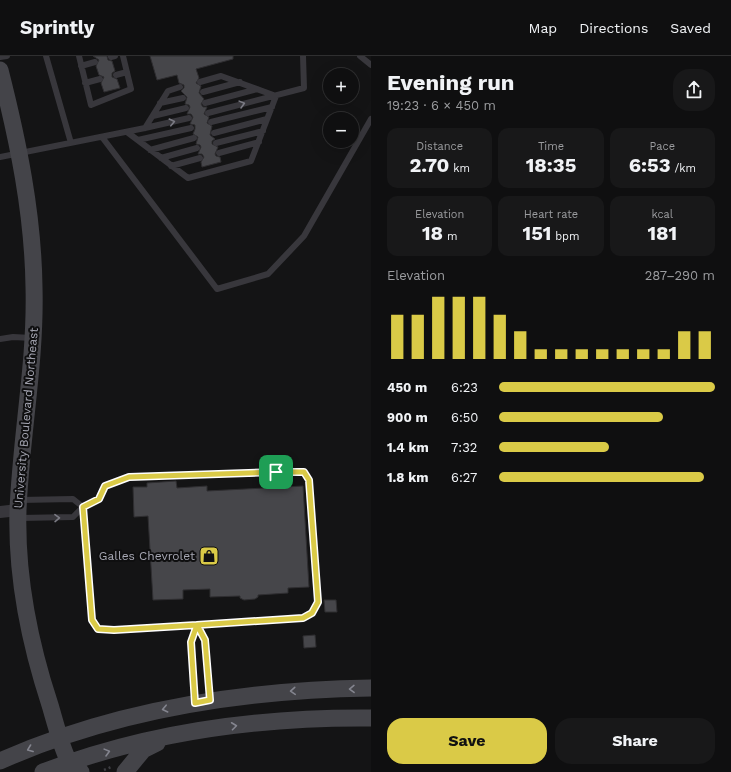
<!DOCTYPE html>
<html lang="en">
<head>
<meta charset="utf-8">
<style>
	body { margin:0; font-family:"Work Sans",sans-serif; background:#181819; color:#f1f3f6; height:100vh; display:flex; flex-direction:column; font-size:15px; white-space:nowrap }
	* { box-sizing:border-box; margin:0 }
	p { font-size:13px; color:#9b9c9f }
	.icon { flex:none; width:22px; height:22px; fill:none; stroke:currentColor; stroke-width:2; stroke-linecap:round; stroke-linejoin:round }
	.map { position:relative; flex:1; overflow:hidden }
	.drawer { display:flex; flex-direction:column; background:#0f0f10; width:360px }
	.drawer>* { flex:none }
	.controls { position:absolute; left:323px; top:12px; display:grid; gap:8px }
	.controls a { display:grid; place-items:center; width:36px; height:36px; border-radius:50%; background:#0f0f10; box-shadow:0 4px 16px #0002,0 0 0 1px #2f2f30; font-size:20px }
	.pin { position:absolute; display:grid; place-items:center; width:34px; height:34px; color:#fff; margin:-17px; border-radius:8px; box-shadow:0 2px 6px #0006 }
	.round { display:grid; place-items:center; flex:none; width:42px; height:42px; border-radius:16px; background:#181819 }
	.head { display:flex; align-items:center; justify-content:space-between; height:68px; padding:0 16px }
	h1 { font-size:22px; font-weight:700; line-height:30px }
	.metrics { display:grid; grid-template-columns:repeat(3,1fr); gap:6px; height:68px; padding:4px 16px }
	.metrics div { display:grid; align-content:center; border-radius:10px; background:#181819; text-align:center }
	.metrics b { font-size:20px; font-weight:700 }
	.metrics small { font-size:11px; font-weight:400 }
	.metrics p { font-size:11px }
	.chart { height:112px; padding:8px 16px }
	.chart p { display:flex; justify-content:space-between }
	.chart svg { width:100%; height:72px; margin-top:4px; stroke:#daca47; stroke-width:6 }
	.cta { display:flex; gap:8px; margin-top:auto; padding:8px 16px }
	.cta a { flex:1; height:46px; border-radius:16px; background:#daca47; color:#111; font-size:16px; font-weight:700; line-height:46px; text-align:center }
	.cta a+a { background:#181819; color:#f1f3f6 }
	ul { padding:0 16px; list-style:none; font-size:13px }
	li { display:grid; grid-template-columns:64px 48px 1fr; align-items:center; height:30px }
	li i { height:10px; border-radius:5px; background:#daca47 }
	header { display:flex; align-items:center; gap:24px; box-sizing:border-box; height:56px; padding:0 20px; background:#0f0f10; border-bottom:1px solid #2f2f30 }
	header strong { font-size:19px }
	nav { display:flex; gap:22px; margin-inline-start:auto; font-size:14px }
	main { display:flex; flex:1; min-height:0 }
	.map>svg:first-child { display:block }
</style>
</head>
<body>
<header>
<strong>Sprintly</strong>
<nav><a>Map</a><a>Directions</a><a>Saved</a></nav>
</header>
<main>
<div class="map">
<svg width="371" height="716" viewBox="0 0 371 716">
	<rect width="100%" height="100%" fill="#141415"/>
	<path fill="#46464a" stroke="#2f2e31" d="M93,0H107L108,4L112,5L115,15L112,17V21L117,23L120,32L104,36L101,27L104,21L99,19L96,10L99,4Z
		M150,0H233V3L196,13L199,22L196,27L201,30L199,37L204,43L201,48L203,51H207L204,58L209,61L207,67L212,70L210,79L215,83L212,85V88L218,91L215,98L216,100L220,101L221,106L202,111L201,106L204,101L202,98H198L201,91L200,89L196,88L198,81L193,78L195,73V69L190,68L193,61L191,58H187L190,51L189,49L185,48L187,41L181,35L184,32V29L179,27L177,19L157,24Z
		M176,425L177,432L207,430V435L303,430L309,531L288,532V537L258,539V541L255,543L244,544L240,542V540L210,541V533L183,534V543L153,544L148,460L134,461L133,431H147V427Z
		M324,544H336L337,556H325Z
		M315,579L316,591L304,592L303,580Z"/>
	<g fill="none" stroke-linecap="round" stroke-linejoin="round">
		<path stroke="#3e3e43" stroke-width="2.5" stroke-dasharray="2 3" stroke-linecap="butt" d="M104,714L111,711"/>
		<path stroke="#38373c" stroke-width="6" d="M46,0L71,87
			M79,0L91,49L131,33L123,0
			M360,0L371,9
			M0,1L7,0
			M111,1L115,0
			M81,10L95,6
			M116,19L127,16
			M200,26L221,20L276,40
			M85,27L100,23
			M203,36L240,26
			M160,47L183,42
			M205,47L257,33
			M208,57L304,32L303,0
			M153,60L186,52
			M211,66L272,51
			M145,72L168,35L180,31
			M127,76L188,122L251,105L276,40
			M214,77L267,63
			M102,81L217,233L268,218L304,180L371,63
			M138,84L191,72
			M216,87L263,75
			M150,94L194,82
			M219,97L259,86
			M0,101L145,72L189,62
			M161,102L197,92
			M171,110L200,102
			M0,283L13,281L32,282
			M292,416H304L309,424L318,546L312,557L303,562L131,573H98L92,563L83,451L99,443L105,430L129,421Z
			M20,462L73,461L83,451L73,443L20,444
			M195,646L191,586L197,569L205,584L210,644"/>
		<path stroke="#38373c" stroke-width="12" d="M0,456L18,454"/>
		<path stroke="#444449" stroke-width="17" d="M0,14C18,85 33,157 34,231C36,306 21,379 18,454C16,521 29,585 50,649C54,662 63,698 70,707C72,710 78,713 81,716
			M0,705C117,653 244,634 371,632
			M43,716C147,676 260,661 371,662
			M125,716L143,694L157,687"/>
	</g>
	<defs><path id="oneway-chevron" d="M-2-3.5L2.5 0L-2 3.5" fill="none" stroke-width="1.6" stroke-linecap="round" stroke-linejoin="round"/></defs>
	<g stroke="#7b7b84">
		<use href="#oneway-chevron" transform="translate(242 48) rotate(-15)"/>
		<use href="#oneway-chevron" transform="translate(172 66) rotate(-13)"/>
		<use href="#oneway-chevron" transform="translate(57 462) rotate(-1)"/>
	</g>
	<g stroke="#84858f">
		<use href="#oneway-chevron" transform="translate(352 633) rotate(179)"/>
		<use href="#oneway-chevron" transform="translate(293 635) rotate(176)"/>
		<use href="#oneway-chevron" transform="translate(165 653) rotate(167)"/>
		<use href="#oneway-chevron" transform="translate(234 670) rotate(-7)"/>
		<use href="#oneway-chevron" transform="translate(30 693) rotate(159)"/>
		<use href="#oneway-chevron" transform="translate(107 696) rotate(-15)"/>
	</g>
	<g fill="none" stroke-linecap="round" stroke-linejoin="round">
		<g stroke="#fff" stroke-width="8">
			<path id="route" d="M276,416L129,421L105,430L99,443L83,451L92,564L98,573L114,574L197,569L191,586L195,647L210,644L205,584L197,569L303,562L312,557L318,546L309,424L304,416H276"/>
		</g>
		<use href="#route" stroke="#daca47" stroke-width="5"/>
	</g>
	<defs>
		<g id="shop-square" transform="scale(1)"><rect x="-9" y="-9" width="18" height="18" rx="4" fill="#daca47" stroke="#0f0f10"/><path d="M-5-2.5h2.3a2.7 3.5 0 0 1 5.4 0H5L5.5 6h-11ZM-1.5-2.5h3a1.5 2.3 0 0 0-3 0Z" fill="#111"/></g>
	</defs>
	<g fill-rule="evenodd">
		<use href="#shop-square" x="209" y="500"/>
	</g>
	<g text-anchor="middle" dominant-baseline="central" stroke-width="4" stroke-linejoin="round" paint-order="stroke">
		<g font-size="12" fill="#a7a8b4" stroke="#0f0f10">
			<text transform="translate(26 362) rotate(-85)">University Boulevard Northeast</text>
		</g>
		<g font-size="12" fill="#a7a8b4" stroke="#0f0f10" text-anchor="end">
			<text x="195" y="500">Galles Chevrolet</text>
		</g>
	</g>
</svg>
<div class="controls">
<a>+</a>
<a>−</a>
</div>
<div class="pin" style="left:276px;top:416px;background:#1e9e55"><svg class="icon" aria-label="arrive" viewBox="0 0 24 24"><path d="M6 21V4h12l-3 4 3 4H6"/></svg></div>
</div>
<section class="drawer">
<div class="head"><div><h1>Evening run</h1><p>19:23 · 6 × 450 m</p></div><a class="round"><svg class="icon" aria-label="share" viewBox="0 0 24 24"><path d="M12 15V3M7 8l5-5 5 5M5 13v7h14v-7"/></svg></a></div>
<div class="metrics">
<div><p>Distance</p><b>2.70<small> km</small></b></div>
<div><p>Time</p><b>18:35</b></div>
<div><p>Pace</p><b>6:53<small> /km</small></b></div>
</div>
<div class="metrics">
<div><p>Elevation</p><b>18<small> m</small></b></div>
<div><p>Heart rate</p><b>151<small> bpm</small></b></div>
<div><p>kcal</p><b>181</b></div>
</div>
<div class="chart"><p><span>Elevation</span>287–290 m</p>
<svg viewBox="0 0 160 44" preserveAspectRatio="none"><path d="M5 44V17M15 44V17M25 44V6M35 44V6M45 44V6M55 44V17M65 44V27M75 44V38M85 44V38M95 44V38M105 44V38M115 44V38M125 44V38M135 44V38M145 44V27M155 44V27"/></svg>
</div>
<ul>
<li><b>450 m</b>6:23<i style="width:100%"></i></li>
<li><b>900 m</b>6:50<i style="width:76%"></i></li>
<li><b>1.4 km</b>7:32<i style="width:51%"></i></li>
<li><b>1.8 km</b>6:27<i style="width:95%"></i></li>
</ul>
<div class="cta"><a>Save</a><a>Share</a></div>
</section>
</main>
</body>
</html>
